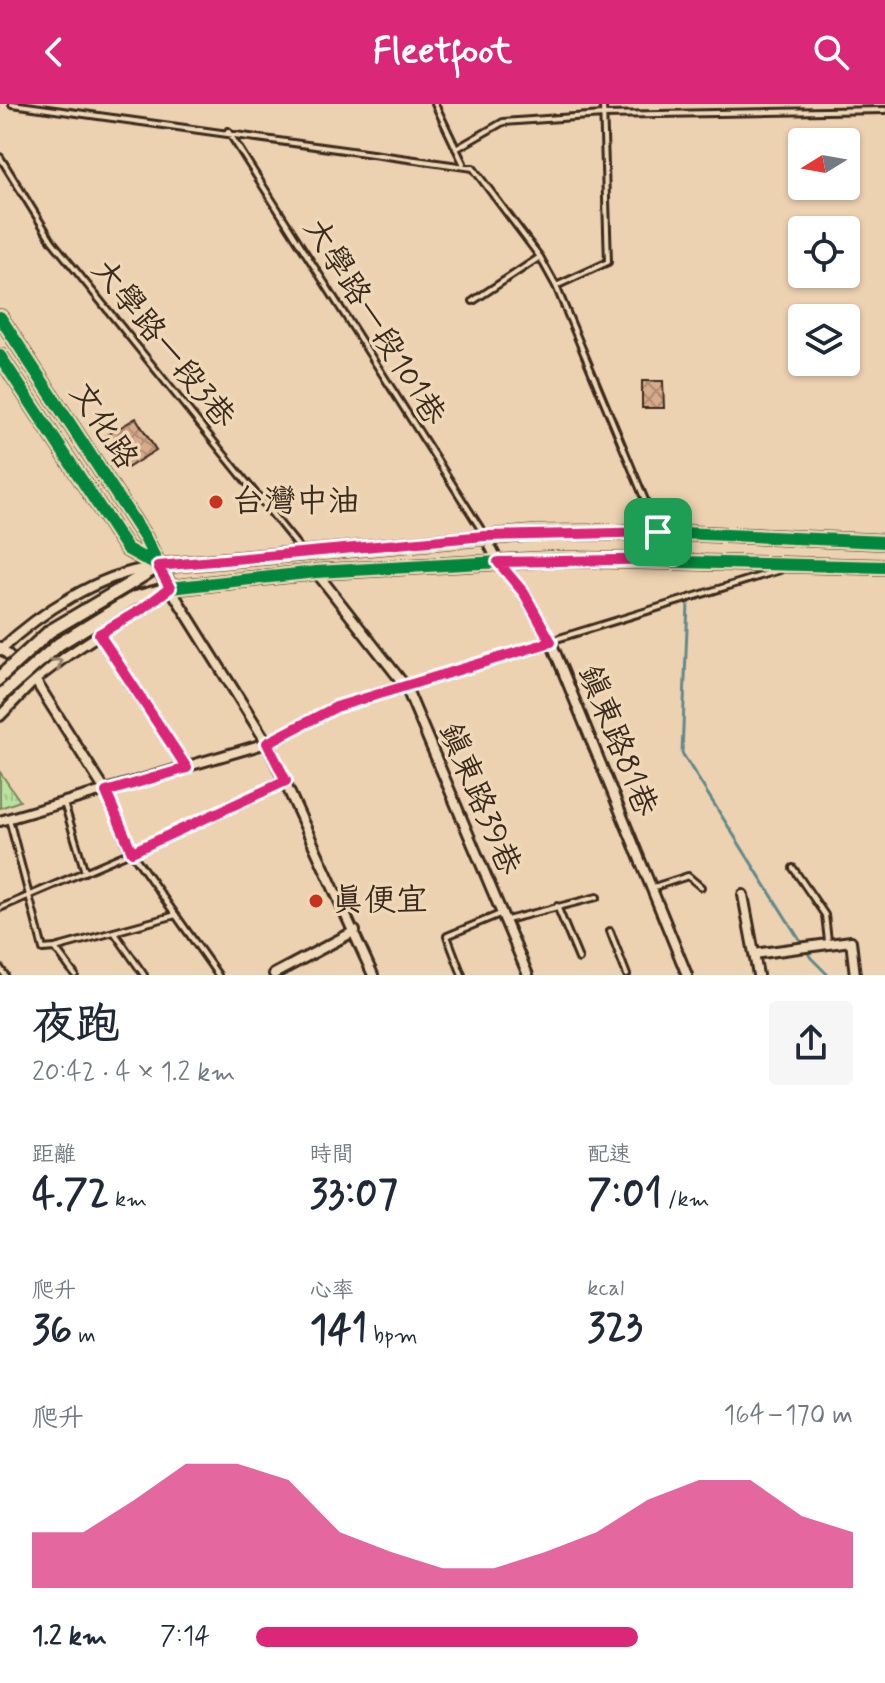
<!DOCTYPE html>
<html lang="zh-TW">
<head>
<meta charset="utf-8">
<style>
	body { margin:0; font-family:Mynerve,"LXGW WenKai TC",sans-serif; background:#f6f6f7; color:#1f2937; height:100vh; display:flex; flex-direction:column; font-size:30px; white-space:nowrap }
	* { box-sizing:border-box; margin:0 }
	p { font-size:26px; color:#747a83 }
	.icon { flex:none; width:44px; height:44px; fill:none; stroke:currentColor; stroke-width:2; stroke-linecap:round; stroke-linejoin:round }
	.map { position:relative; height:871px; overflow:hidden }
	.sheet { display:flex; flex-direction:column; background:#fff; flex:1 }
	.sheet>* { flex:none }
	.needle { width:52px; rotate:259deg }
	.tools { position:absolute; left:788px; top:24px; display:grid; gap:16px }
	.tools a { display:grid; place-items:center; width:72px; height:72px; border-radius:8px; background:#fff; box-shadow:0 2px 6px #0004; font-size:40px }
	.pin { position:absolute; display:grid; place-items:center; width:68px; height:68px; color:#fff; margin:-34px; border-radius:16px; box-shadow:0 4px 12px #0006 }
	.round { display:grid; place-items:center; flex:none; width:84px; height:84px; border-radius:8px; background:#f6f6f7 }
	.overview { display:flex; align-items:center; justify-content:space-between; height:136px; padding:0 32px }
	h1 { font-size:44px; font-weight:700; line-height:60px }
	.figures { display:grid; grid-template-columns:repeat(3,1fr); gap:12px; height:136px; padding:8px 32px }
	.figures div { display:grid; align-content:center }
	.figures b { font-size:40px; font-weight:700 }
	.figures small { font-size:22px; font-weight:400 }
	.figures p { font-size:22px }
	.chart { height:224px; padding:16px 32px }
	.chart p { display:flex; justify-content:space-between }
	.chart svg { width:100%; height:144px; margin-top:8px; fill:#db2777; opacity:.7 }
	ul { padding:0 32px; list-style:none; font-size:26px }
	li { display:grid; grid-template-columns:128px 96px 1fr; align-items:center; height:60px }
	li i { height:20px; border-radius:10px; background:#db2777 }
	header { display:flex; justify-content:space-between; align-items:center; height:104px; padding:0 32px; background:#db2777; color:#fff; font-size:36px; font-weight:700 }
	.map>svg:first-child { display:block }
</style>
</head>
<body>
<header><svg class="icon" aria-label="back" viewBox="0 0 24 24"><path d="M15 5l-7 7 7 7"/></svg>Fleetfoot<svg class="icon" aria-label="search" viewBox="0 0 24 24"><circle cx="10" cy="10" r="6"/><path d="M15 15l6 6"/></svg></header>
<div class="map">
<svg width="885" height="871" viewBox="0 0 885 871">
	<defs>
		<pattern id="park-tufts" width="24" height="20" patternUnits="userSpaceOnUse" patternTransform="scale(2)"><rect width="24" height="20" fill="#b9e29e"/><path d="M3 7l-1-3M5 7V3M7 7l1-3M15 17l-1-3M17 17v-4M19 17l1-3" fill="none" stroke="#a0c288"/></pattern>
		<pattern id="building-cross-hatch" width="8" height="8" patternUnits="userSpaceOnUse" patternTransform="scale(2)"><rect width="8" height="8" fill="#d7ab8c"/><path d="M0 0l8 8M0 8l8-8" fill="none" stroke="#b08b72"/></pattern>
	</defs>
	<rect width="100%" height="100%" fill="#edd2b1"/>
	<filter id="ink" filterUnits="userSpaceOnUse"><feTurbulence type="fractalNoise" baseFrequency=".0125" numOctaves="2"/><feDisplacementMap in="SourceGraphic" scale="16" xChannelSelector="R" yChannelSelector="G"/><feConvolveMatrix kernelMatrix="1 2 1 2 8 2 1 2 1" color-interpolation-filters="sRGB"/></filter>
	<g filter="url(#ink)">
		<path fill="url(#park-tufts)" stroke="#7a865e" stroke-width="2" d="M0,668L20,697L0,704Z"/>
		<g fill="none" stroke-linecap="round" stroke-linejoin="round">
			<path stroke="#60898b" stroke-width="3" d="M688,499L682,649L811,854L828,871"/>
		</g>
		<path fill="url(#building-cross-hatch)" stroke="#3b2a1e" stroke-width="2" d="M642,277H663L664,304H642Z
			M136,314L156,346L124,366L104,333Z"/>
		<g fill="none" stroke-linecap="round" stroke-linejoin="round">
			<g stroke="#3b2a1e" stroke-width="10">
				<path id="lane" d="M12,0L473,64L540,153L556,182L657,425
					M435,0L463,59
					M228,27L484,430
					M456,45L503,18L603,11L885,6
					M0,53L52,137L302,447
					M556,182L608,158L603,0
					M473,197L540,153
					M662,432L671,441L676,454
					M267,639L336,603L780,466
					M106,688L125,739L218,871
					M64,699L85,768
					M9,715L43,845L55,844L75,871
					M793,764L825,811L828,837
					M654,783L688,772L701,783
					M557,802L579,855
					M0,804L217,711L283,678
					M507,816L597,793
					M610,827L627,871
					M114,828L144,871
					M55,844L176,811
					M0,864L5,871
					M462,871L447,832L500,810"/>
			</g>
			<g stroke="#3b2a1e" stroke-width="14">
				<path id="street" d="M485,432L498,458L524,489L551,538L687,871
					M316,468L406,583L528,871
					M99,530L187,664
					M0,543L35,576L106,688
					M0,546C41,508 97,471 153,463
					M0,612L35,576L68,551L170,484L267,639L373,871
					M0,717L267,639
					M743,791L758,871
					M754,850L851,837L855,871
					M274,870L355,827"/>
			</g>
			<g stroke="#3b2a1e" stroke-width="17">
				<path id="secondary" d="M126,482L158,462
					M134,494L170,484"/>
			</g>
			<g stroke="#3b2a1e" stroke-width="18">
				<path id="primary" d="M0,213L145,434L170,484L316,468L557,455L885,463
					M0,252L127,445L158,462
					M158,462L537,429L658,428L885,438"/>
			</g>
			<use href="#lane" stroke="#eed8b7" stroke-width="4"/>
			<use href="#street" stroke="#eed8b7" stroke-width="8"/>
			<use href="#secondary" stroke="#eed8b7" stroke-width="11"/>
			<use href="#primary" stroke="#fbdf96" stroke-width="12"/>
			<g stroke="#3b2a1e" stroke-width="17" stroke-linecap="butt">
				<path id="secondary-bridge" d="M0,573L50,527L126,482
					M0,592L59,540L134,494"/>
			</g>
			<use href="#secondary-bridge" stroke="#eed8b7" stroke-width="11"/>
			<g stroke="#eed8b7" stroke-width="17">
				<path id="cycleway" d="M0,213L145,434L170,484L316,468L557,455L885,463
					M0,252L127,445L158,462
					M158,462L537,429L658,428L885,438"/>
			</g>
			<use href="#cycleway" stroke="#00873e" stroke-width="12"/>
		</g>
		<defs><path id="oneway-chevron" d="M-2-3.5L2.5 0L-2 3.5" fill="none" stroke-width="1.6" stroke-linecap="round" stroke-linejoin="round" transform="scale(2)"/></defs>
		<use stroke="#94816a" href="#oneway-chevron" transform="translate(57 559) rotate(-37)"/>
	</g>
	<g fill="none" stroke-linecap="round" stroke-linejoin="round" filter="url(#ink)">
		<g stroke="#fff" stroke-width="16">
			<path id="route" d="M658,428L671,441L677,455L498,458L524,489L551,538L336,603L267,639L286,677L132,748L106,688L187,664L99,530L142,505L170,484L158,462L485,432Z"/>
		</g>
		<use href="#route" stroke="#db2777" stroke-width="10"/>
	</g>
	<g fill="#c8321e" stroke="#eed8b7" stroke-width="3">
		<circle cx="216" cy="398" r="8"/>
		<circle cx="316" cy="797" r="8"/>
	</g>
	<g text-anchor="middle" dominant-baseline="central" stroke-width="7" stroke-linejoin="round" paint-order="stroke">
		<g font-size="32" fill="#3b2a1e" stroke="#eed8b7">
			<text transform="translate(374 218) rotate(58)">大學路一段101巷</text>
			<text transform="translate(163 240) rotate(51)">大學路一段3巷</text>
			<text transform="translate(103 322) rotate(57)">文化路</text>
			<text transform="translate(617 637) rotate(68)">鎮東路81巷</text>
			<text transform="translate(479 695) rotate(67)">鎮東路39巷</text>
		</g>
		<g font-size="32" fill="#3b2a1e" stroke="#eed8b7" text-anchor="start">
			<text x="232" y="398">台灣中油</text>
			<text x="332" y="797">真便宜</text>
		</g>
	</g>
</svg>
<div class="tools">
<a><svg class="needle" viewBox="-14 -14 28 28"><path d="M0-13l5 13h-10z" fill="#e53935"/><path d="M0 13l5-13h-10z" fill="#747a83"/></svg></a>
<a><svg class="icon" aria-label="locate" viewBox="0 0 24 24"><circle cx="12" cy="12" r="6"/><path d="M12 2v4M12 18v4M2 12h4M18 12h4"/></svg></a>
<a><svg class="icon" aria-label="layers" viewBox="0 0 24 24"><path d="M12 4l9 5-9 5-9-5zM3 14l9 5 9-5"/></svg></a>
</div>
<div class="pin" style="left:658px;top:428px;background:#1e9e55"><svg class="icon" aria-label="arrive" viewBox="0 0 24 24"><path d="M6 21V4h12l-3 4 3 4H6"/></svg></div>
</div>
<section class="sheet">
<div class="overview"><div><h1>夜跑</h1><p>20:42 · 4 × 1.2 km</p></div><a class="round"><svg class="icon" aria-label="share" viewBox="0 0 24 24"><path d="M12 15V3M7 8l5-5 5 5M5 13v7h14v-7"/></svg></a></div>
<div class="figures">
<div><p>距離</p><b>4.72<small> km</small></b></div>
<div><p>時間</p><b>33:07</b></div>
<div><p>配速</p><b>7:01<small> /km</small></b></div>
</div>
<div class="figures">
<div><p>爬升</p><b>36<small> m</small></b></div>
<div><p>心率</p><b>141<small> bpm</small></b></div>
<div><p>kcal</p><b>323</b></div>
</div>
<div class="chart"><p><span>爬升</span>164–170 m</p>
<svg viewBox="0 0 160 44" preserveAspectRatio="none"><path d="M0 44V27L10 27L20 17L30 6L40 6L50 11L60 27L70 33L80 38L90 38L100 33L110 27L120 17L130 11L140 11L150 22L160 27V44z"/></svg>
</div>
<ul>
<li><b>1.2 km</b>7:14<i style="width:64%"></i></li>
</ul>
</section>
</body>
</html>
